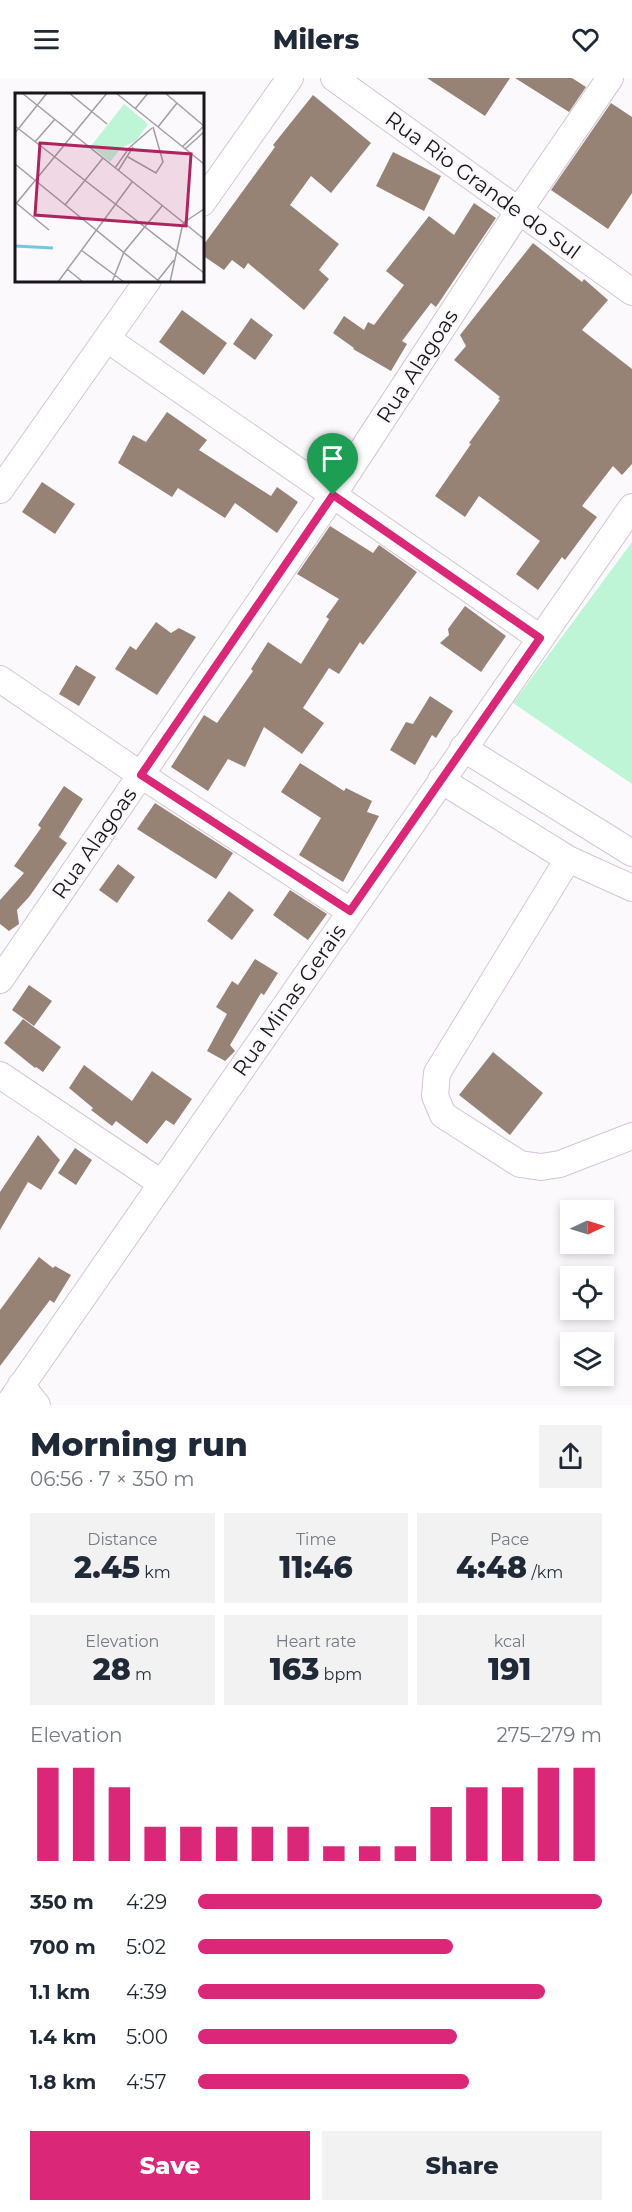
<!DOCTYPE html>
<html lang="en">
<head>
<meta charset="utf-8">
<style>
	body { margin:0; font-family:Montserrat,sans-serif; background:#f2f2f3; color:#1f2937; height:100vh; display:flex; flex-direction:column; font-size:22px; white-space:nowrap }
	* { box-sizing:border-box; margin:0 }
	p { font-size:20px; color:#747a83 }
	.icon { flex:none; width:33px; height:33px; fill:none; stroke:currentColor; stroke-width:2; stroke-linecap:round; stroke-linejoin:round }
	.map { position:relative; height:1327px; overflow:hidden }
	.panel { display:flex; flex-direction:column; background:#fff; flex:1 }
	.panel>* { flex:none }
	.needle { width:39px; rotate:86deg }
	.controls { position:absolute; left:560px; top:1122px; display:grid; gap:12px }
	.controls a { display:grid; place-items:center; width:54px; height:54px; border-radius:0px; background:#fff; box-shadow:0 3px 9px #0003; font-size:30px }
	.pin { position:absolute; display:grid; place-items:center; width:51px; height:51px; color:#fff; margin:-62px -26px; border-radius:50% 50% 50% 0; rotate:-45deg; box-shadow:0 0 6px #0007 }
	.pin .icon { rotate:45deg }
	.round { display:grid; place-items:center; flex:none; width:63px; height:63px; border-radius:0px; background:#f2f2f3 }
	.summary { display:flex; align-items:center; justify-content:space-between; height:102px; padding:0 30px }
	h1 { font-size:33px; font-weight:800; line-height:45px }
	.stats { display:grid; grid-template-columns:repeat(3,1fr); gap:9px; height:102px; padding:6px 30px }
	.stats div { display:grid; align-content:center; border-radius:0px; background:#f2f2f3; text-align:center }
	.stats b { font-size:30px; font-weight:800 }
	.stats small { font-size:16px; font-weight:400 }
	.stats p { font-size:16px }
	.chart { height:168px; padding:12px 30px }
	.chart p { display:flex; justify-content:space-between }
	.chart svg { width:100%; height:108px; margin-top:6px; stroke:#db2777; stroke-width:6 }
	.button { display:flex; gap:12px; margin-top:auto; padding:12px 30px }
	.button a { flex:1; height:69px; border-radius:0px; background:#db2777; color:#fff; font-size:24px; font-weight:800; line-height:69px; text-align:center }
	.button a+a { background:#f2f2f3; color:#1f2937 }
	ul { padding:0 30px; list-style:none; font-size:20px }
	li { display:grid; grid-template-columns:96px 72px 1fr; align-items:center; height:45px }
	li i { height:15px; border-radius:8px; background:#db2777 }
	header { display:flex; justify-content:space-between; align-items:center; height:78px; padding:0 30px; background:#fff; font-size:27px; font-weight:800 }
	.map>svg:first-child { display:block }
</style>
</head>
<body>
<header><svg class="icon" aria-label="menu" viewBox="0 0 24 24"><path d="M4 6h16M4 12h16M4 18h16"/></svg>Milers<svg class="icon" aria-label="heart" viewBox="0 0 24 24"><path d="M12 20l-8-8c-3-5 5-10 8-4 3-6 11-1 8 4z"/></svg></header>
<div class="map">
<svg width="632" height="1327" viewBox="0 0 632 1327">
	<rect width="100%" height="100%" fill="#fcf9fd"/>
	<path fill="#bff5d7" d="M632,464V706L513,625Z"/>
	<path fill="#968375" d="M427,0H510L485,38Z
		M515,0H572L586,9L569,34Z
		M313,17L371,65L331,115L311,98L290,127L339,166L319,192L329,201L304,232L248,185L244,191L232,182L224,192L202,177V169L275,69L273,67Z
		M611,25L632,39V115L608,151L551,112Z
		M393,74L441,98L424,133L376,108Z
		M474,125L496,140L436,229L431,225L402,263L407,266L391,293L353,271L354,270L333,255L344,238L364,252L368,244L374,247L404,207L386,193L429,138L454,157Z
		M533,165L582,204L584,201L608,222L582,252L632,291V386L622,397L613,388L582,428L597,439L565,482L562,479L538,512L516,496L540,463L479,418L465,439L435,418L471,366L469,365L500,322L498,321L500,319L454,282L466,268L460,257Z
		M182,232L227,265L204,297L159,264Z
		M251,240L273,257L255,282L233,266Z
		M167,334L207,362L199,372L271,418L277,409L298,424L277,455L235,425L225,440L178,410L172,419L118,385L133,357L146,364Z
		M42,404L75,426L55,456L22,434Z
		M330,448L373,475L379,467L417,494L363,567L360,564L339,596L329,590L303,630L324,645L302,676L264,649L245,689L228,681L208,713L171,689L204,637L217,645L253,593L251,591L268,564L301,586L329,541L326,539L339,521L297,496Z
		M465,528L506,558L481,594L440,565L449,557L448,551Z
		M156,544L171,555L179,550L196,559L157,617L115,591L130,568L136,572Z
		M76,587L96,599L79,628L59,616Z
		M430,618L453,633L436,660L432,657L415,687L390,672L406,644L413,646Z
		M300,685L344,713L346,710L372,723L367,734L379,738L343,804L299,777L321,740L281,714Z
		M64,708L83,721L59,759L67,765L29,819L17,832L19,846L9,853L0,846V822L24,795L14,788L41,750L38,747Z
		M155,725L233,775L216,801L137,751Z
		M118,786L135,799L117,825L99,812Z
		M290,812L327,836L308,862L273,837Z
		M229,813L254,832L232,862L207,843Z
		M255,881L278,895L264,917L261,915L230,967L235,973L225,983L207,973L227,936L216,929L232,903L238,907Z
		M29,907L52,923L34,948L12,932Z
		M23,941L61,969L43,994L36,989L35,990L4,965Z
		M493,974L543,1015L510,1057L459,1017Z
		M84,987L132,1023L152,993L192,1021L174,1047L166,1042L147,1066L116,1043L112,1048L91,1032L93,1030L69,1010Z
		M38,1057L60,1082L41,1112L28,1104L0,1152V1114Z
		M75,1070L92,1082L76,1107L58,1095Z
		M39,1179L53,1190L55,1188L71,1197L54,1225L50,1222L0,1288V1232Z"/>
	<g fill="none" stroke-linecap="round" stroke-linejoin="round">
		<g stroke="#d4c5d8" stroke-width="28">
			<path id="minor" d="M334,0L632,214
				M202,125L290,0
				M107,261L540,560
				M0,412L148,202
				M0,601L141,697L350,833
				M463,670L632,775
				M441,702L568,781L632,810
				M568,781L437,995L435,1018L443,1037L520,1086L541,1089L560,1086L632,1058
				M0,902L333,417L518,134L610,0
				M0,997L161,1105
				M21,1307L37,1327
				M8,1327L632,429"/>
		</g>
		<use href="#minor" stroke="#fff" stroke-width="26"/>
	</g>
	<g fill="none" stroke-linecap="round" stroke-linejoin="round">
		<g stroke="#fff" stroke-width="12">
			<path id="route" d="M333,417L540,560L350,833L141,697Z"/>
		</g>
		<use href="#route" stroke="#db2777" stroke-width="8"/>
	</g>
	<g text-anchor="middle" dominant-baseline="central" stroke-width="4.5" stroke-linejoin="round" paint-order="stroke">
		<g font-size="21" fill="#1a151c" stroke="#fcf9fd">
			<text transform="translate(483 107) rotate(36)">Rua Rio Grande do Sul</text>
			<text transform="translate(417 288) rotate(-57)">Rua Alagoas</text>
			<text transform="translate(94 765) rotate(-55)">Rua Alagoas</text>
			<text transform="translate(289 922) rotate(-55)">Rua Minas Gerais</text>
		</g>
	</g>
	<g transform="translate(15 15)">
		<rect width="189" height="189" fill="#fcf9fd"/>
		<path d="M109,11L133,31L121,48L106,55L95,69L76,53Z" fill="#bff5d7"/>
		<path fill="none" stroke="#73c7e2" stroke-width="3" d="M0,153L38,155"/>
		<path fill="none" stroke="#a29ea3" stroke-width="1.5" d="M7,0L189,146M54,0L92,31M101,0L189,71M150,0L189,33M120,16L133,0M0,33L189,180M143,34L162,10M0,40L32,0M20,49L40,26M167,54L189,33M170,56L189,39M113,64L141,80L148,69L138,34M0,71L145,189M100,75L114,55L137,35M103,78L118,54M0,109L34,137M0,112L92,0M50,112L88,65M168,130L189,116M66,157L109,189M52,176L68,189M143,187L159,167M43,189L117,89M97,189L109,159L147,113M155,189L168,130"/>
		<path fill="#af235f" fill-opacity="0.15" stroke="#af235f" stroke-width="3" d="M25,50L176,61L171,133L20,122Z"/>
		<rect width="189" height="189" fill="none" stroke="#1a151c" stroke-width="3"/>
	</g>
</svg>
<div class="controls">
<a><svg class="needle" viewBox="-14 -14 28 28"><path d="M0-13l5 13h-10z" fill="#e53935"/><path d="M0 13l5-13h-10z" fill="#747a83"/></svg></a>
<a><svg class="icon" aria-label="locate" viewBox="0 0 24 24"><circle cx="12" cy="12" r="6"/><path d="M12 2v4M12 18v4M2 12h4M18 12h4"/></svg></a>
<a><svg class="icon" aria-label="layers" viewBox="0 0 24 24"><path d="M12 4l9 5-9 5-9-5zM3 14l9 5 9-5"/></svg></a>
</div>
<div class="pin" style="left:333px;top:417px;background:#1e9e55"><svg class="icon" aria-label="arrive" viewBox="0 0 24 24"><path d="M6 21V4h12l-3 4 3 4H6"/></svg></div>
</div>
<section class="panel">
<div class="summary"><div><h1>Morning run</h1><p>06:56 · 7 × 350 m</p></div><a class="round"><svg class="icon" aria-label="share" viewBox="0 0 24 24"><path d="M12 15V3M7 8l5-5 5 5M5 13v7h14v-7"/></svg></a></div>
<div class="stats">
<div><p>Distance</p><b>2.45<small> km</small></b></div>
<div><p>Time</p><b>11:46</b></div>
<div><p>Pace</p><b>4:48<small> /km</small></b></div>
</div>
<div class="stats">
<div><p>Elevation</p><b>28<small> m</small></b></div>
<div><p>Heart rate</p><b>163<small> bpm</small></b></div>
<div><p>kcal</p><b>191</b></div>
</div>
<div class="chart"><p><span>Elevation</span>275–279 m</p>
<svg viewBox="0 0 160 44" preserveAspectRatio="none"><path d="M5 44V6M15 44V6M25 44V14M35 44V30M45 44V30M55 44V30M65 44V30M75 44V30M85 44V38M95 44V38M105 44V38M115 44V22M125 44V14M135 44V14M145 44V6M155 44V6"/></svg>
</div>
<ul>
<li><b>350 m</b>4:29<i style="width:100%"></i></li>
<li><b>700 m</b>5:02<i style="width:63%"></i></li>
<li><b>1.1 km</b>4:39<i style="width:86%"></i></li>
<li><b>1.4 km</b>5:00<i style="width:64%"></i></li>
<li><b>1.8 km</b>4:57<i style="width:67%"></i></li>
</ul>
<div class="button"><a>Save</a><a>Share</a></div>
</section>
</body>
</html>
